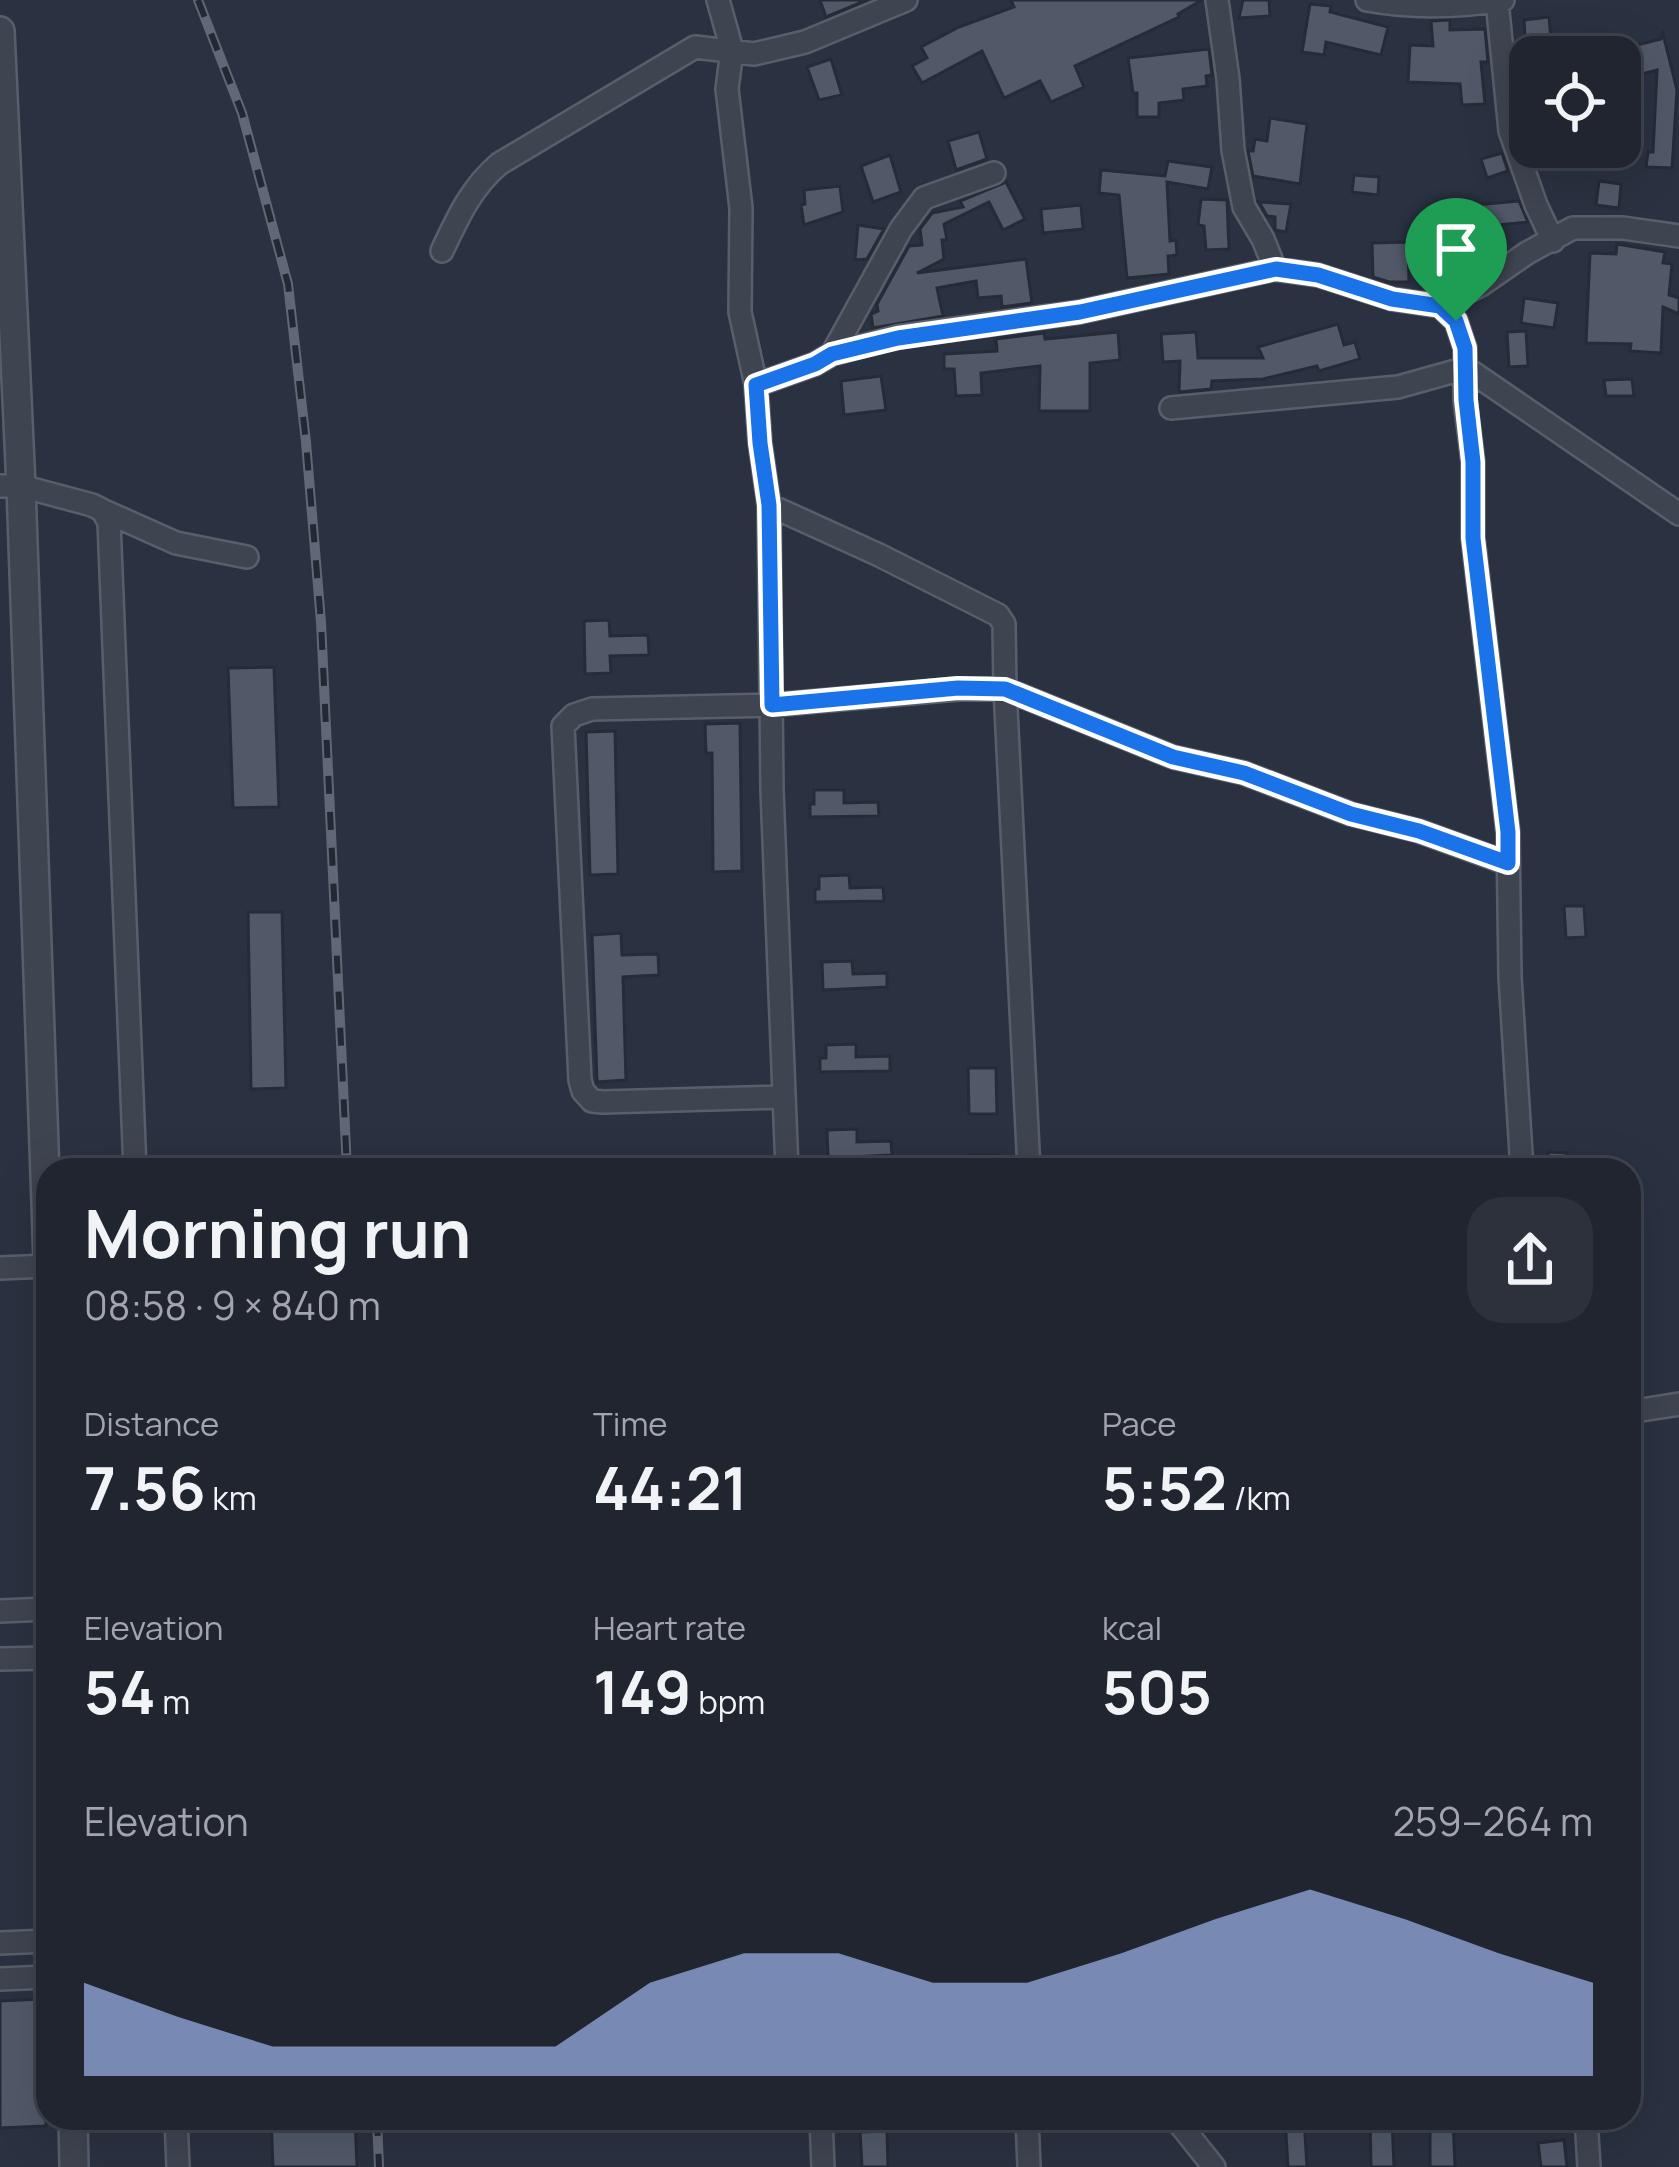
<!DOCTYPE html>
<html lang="en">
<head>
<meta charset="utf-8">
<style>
	body { margin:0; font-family:Manrope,sans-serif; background:#2d313c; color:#f1f3f6; height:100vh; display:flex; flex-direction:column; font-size:45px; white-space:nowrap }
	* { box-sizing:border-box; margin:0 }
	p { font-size:39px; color:#a2a5ab }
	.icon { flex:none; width:66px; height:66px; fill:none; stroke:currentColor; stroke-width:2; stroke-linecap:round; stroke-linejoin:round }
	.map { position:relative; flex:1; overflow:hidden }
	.panel { position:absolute; left:36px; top:1158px; width:1605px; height:972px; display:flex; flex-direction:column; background:#202530; border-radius:36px; box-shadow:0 12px 48px #0002,0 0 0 3px #3d424c }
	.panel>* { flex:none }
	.buttons { position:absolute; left:1509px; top:36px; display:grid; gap:24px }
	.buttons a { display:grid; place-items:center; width:132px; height:132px; border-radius:24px; background:#202530; box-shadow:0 12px 48px #0002,0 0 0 3px #3d424c; font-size:60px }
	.pin { position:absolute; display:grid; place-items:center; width:102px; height:102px; color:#fff; margin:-123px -51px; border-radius:50% 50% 50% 0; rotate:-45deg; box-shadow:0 0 12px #0007 }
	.pin .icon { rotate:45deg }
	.round { display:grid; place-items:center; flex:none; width:126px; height:126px; border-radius:36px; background:#2d313c }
	.overview { display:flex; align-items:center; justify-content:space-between; height:204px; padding:0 48px }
	h1 { font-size:66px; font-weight:700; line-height:90px }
	.metrics { display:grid; grid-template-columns:repeat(3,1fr); gap:18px; height:204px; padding:12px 48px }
	.metrics div { display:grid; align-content:center }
	.metrics b { font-size:60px; font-weight:700 }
	.metrics small { font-size:33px; font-weight:400 }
	.metrics p { font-size:33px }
	.chart { height:336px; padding:24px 48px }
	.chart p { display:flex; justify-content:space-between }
	.chart svg { width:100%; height:216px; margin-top:12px; fill:#9eb4ec; opacity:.7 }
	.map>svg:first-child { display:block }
</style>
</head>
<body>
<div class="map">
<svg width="1679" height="2167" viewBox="0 0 1679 2167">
	<rect width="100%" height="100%" fill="#2a3140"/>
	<path fill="#515868" stroke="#252b37" stroke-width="3" d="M820,0H867L826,17Z
		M1011,0H1202L1178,14L1179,17L1075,66L1084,87L1051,102L1040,81L1004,98L982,51L922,83L912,66L927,58L921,47L959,27L1014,7Z
		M1243,0H1269L1270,16L1239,18Z
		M1310,4L1331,6L1330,12L1388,27L1381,55L1326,42L1324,55L1302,52Z
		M1549,17L1552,50L1526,52L1524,20Z
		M1450,20V30L1485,29L1488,62H1481L1485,104L1462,105L1460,84L1408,82L1410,45L1433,46L1431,21Z
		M1663,34L1677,90L1672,168L1646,167L1648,152H1653L1657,70L1620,80V51H1630L1629,47L1661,39Z
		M1596,41L1597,57H1570V42Z
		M1209,49L1212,75L1206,76L1207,86L1183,89L1184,100L1159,103V117H1137V93H1133L1128,58Z
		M831,59L842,95L819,100L807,67Z
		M1270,118L1307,124L1300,184L1253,176L1248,151H1253L1255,139L1267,141Z
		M979,132L987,159L956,170L948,141Z
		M1568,147H1613L1612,164L1567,162Z
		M1502,153L1508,171L1487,178L1481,159Z
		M890,155L901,192L873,202L861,166Z
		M1168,161L1212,167L1208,189L1167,182L1170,241L1176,240L1177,255L1168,256L1169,274L1127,278L1119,195L1099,193L1101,170L1165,176Z
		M1354,175L1379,177L1378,195L1352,192Z
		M1599,181L1621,184L1619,208L1596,205Z
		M1006,182L1025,219L1003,230L989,202L944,224L947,240H942L944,259L917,273L1026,259L1032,303L1002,307L1001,296L978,298L976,281L937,288L943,316L873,328L871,314L878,311L877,304L909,246L922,245L920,229L932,213L963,207L960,201Z
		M840,186L843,212L804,225L801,205L805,204L804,190Z
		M1201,199L1227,200L1229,249L1206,250L1204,226L1198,225Z
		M1519,201L1528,222L1499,225L1494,247L1500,254L1479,268L1463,251L1457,267L1441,261L1447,243L1442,239L1453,207Z
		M1259,202L1291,204L1286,232L1275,230V217L1267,216Z
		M1081,205L1083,229L1043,233L1041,209Z
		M858,225L884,229L867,259L855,260Z
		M1408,242L1409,282H1389L1373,277L1372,243Z
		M1617,244L1665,252L1663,263L1672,264L1669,295L1679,298V314L1663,307L1661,353L1630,351L1631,344L1586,343L1590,253L1616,254Z
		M1524,298L1558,303L1554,328L1521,323Z
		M1338,324L1344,345L1355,342L1360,359L1319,371L1317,366L1263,379L1212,381L1211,389L1179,392L1180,361L1163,362L1161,334L1196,332L1198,358H1263L1258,347Z
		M1526,331L1528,366L1509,367L1507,332Z
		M1118,332L1120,360L1090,363V411H1039L1040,366L981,373L982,395L956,396L954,369H944V354L997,351L996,339L1044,333L1045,339Z
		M881,376L886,410L844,415L841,381Z
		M1632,379L1634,396H1606L1604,380Z
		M609,620L610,636L648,635L649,655L610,656L611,673L585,674L584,621Z
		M274,667L279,807L233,808L228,668Z
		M740,723L742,871L713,872L712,753H706L705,724Z
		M615,731L618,874L590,875L586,732Z
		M814,790H844V803L878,802L879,816L810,817V804H814Z
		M849,875L850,888L883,887L884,901L815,902V889H819V876Z
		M1564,906H1584L1586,937L1566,938Z
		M248,912H282L286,1088L251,1089Z
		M621,933L622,955L658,954L659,975L623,977L626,1080L597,1082L592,935Z
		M852,961L853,974L887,973V987L823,990L822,962Z
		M856,1044V1057L890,1056V1071L820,1072V1058H826V1045Z
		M968,1068H996L997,1114H969Z
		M857,1129V1142L891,1141L892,1155L828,1158L827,1130Z
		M1548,1152L1567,1153L1566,1170H1548Z
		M998,1154L999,1170H969V1155Z
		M41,1999L46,2126L0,2128V2001Z
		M271,2118H355L357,2167H273Z
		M1285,2118H1304L1307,2167H1288Z
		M1370,2118H1392L1394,2167H1371Z
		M1430,2118H1453L1455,2167H1430Z
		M887,2131L888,2167H862L860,2132Z
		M1564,2140L1567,2167H1541L1538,2143Z"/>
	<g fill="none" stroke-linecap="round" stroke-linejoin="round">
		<g stroke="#595f6a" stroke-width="26">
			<path id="minor" d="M718,0L732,50L727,89L741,208L740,312L756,385L760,443L769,505L772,790L787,1170
				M1217,0L1228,79L1233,150L1244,207L1263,239L1275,269
				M1367,0C1411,8 1458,7 1503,0
				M1497,1L1510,131L1536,205L1553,241
				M442,251C458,217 471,188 499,164L695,47L754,54L805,42L906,0
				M1440,306L1456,321L1465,348V400L1473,462V538L1508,833L1510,977L1522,1170
				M832,354L901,229L924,198L994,173
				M756,385L815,364L832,354L897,337L1080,312L1275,269L1318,275L1392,299L1440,306L1481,285L1527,253L1573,228H1623L1679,236
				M1171,408L1398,387L1466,368L1679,514
				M0,486H21L92,505L102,510L109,522L135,1170
				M769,505L879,555L998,615L1004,624L1005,689L1173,757L1244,773L1351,814L1419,831L1507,863
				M102,510L176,543L247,557
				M784,1097L603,1102L592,1101L583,1091L580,1080L563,726L574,715L592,709L772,705L958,689H1005L1029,1170
				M0,1268L48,1266
				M1629,1412L1679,1404
				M0,1611L48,1609
				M0,1659L48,1658
				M0,1943L48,1941
				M0,1979L48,1977
				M176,2118L178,2167
				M821,2118L823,2167
				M1027,2118L1029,2167
				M1175,2118L1214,2167
				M1586,2118L1589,2167"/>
		</g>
		<g stroke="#595f6a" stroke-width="32">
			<path id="tertiary" d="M0,31L21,486L48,1261
				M73,2118L74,2167"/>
		</g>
		<use href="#minor" stroke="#3e4450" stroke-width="21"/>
		<use href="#tertiary" stroke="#3e4450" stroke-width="27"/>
		<g stroke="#616776" stroke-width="10">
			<path id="rail" d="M198,0L242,113L288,284L306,442L321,622L347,1170
				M377,2118L379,2167"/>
		</g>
		<use href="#rail" stroke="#232835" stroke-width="6" stroke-dasharray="18" stroke-linecap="butt"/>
	</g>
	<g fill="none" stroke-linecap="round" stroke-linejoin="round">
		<g stroke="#fff" stroke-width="24">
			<path id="route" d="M1276,269L1318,275L1392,299L1440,306L1456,321L1465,348L1466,400L1473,462V538L1508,832V863L1419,831L1351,814L1244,773L1173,757L1005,689L958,688L772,705L769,505L760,443L756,385L815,364L832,354L898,338L1080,312Z"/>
		</g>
		<use href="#route" stroke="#1a73e8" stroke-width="15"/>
	</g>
</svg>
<div class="buttons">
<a><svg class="icon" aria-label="locate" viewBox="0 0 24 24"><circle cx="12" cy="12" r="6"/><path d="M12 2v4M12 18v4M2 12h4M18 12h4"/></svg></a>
</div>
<div class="pin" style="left:1456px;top:321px;background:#1e9e55"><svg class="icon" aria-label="arrive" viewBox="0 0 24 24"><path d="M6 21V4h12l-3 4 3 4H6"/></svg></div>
<section class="panel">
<div class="overview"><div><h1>Morning run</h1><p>08:58 · 9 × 840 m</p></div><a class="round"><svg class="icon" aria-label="share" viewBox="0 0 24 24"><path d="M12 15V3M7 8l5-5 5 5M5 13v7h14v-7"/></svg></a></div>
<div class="metrics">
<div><p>Distance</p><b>7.56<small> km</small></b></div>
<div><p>Time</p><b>44:21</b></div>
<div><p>Pace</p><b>5:52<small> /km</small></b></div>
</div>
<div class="metrics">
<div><p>Elevation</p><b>54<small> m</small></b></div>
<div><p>Heart rate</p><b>149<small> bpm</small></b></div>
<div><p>kcal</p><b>505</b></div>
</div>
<div class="chart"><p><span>Elevation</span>259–264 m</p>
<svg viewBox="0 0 160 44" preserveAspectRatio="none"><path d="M0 44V25L10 32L20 38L30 38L40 38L50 38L60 25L70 19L80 19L90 25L100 25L110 19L120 12L130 6L140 12L150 19L160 25V44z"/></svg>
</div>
</section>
</div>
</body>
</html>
